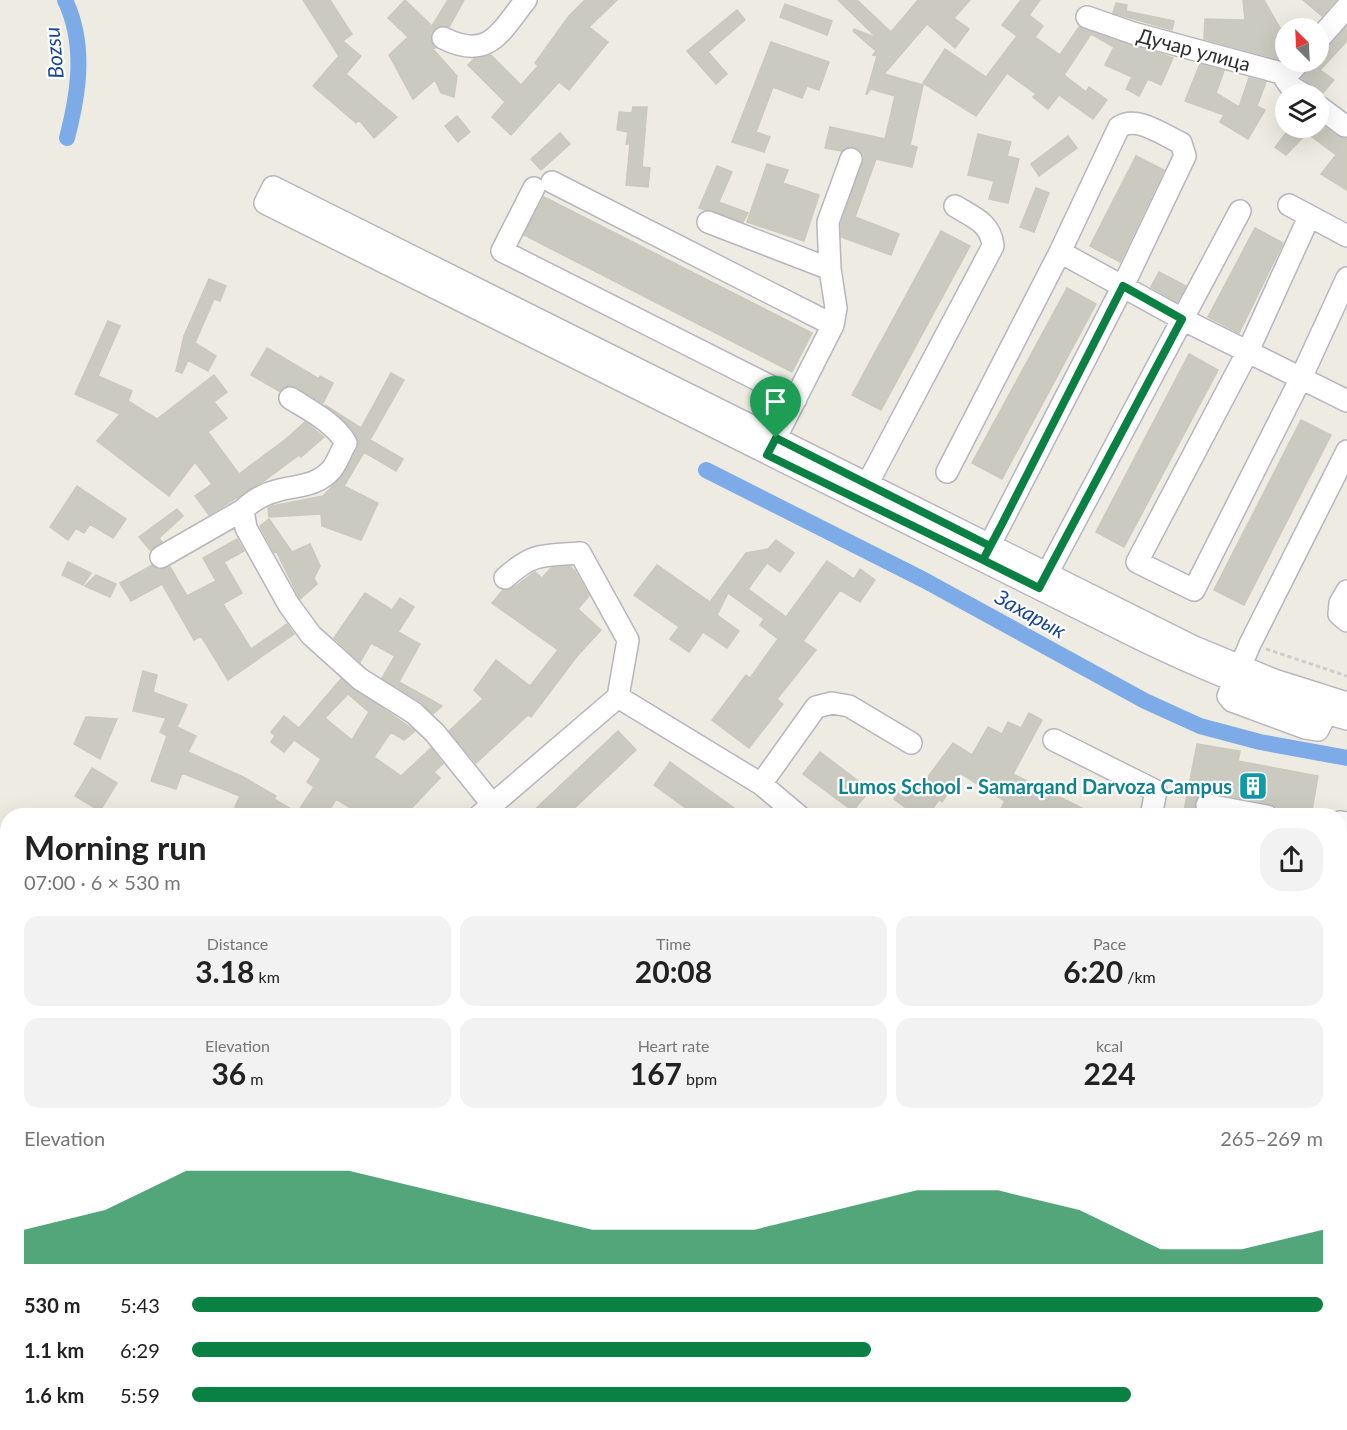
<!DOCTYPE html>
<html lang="en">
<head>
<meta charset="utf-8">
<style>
	body { margin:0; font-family:Lato,sans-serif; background:#f2f2f2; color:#222; height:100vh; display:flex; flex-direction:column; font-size:22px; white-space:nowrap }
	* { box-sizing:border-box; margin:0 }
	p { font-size:20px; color:#767676 }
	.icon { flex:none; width:33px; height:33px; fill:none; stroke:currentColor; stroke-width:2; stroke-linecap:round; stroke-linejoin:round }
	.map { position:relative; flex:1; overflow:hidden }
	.details { position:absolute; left:0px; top:808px; width:1347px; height:622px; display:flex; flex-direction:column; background:#fff; border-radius:24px 24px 0 0; box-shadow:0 6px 24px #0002 }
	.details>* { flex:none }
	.needle { width:39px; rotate:336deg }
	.controls { position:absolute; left:1275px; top:18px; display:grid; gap:12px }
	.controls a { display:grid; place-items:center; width:54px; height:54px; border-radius:50%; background:#fff; box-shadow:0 6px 24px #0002; font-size:30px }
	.pin { position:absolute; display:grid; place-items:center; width:51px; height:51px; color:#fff; margin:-62px -26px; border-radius:50% 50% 50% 0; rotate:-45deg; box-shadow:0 0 6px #0007 }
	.pin .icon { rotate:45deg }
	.round { display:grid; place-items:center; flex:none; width:63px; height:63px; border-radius:24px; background:#f2f2f2 }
	.head { display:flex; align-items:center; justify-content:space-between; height:102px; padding:0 24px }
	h1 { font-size:33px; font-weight:700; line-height:45px }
	.metrics { display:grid; grid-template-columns:repeat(3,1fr); gap:9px; height:102px; padding:6px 24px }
	.metrics div { display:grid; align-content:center; border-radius:15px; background:#f2f2f2; text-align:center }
	.metrics b { font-size:30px; font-weight:700 }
	.metrics small { font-size:16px; font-weight:400 }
	.metrics p { font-size:16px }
	.chart { height:168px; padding:12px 24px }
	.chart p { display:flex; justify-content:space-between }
	.chart svg { width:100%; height:108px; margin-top:6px; fill:#0b8043; opacity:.7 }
	ul { padding:0 24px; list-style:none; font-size:20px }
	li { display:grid; grid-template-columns:96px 72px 1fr; align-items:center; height:45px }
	li i { height:15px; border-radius:8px; background:#0b8043 }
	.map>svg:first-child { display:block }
</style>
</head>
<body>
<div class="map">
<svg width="1347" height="1430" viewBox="0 0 1347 1430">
	<rect width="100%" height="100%" fill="#eeece2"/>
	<path fill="#eeedd3" d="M1340,1299L1347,1301V1430H1274L1266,1424H1340Z"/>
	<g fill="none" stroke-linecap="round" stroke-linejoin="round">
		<path stroke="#7dabe8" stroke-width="16" d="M65,0C86,44 79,92 67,138
			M706,470L924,580L1145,701L1200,726L1260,742L1347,758"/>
	</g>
	<path fill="#cacac0" stroke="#cac9bb" stroke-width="1.5" fill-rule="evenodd" d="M303,0H330L352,34L343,41L361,56L346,74L397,117L374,138L359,120L356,123L313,86L339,56Z
		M405,0L432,26L448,0H464L449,27L436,28L430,39L435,48L433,49L457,76L454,97L441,93L435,80L413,99L389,55L408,37L388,18Z
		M585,0H617L589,27L608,42L569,90L559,82L511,135L492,117L505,102L468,65L474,59L491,55L521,85L538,66L535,63L569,16Z
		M838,0H857L891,32L918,0H970L954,18L969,29L955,48L927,24L884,74L923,85L910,145L917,147L912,167L876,159L855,217L899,234L891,255L841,237V224L864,157L861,151L855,147H848L841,151L825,148L830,127L885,139L895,96L871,89L866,95L877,56L873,55L876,51L853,31L854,29L877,38Z
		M1021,0H1040L1029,15L1043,26L1035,37L1060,55L1079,27L1173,58L1161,85L1148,79L1139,96L1126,89L1132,77L1105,65L1114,47L1091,34L1064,75L1086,92L1089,87L1107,100L1093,119L1059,95L1048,109L1033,97L1036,94L1007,73L976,116L923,83L945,49L986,77L1017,36L1002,25Z
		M1243,0H1264L1280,28L1286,29L1285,59L1281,60L1204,39L1205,19L1245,20Z
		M1303,0H1336L1322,16Z
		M1116,3L1127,5L1126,11L1174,21L1172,30L1113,13Z
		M785,4L832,21L827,35L780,17Z
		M737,10L745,20L708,52L727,74L716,84L687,51Z
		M1347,26V41L1320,70L1334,80L1322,94H1316L1314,87L1302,78L1309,70L1311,62H1318V52L1328,48Z
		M771,42L829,62L819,90L807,86L802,98L773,87L756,132L770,137L764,152L732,142Z
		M1200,64L1224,71L1216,93L1239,107L1249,78L1266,82L1257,106L1265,110L1248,139L1220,122L1224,115L1185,101Z
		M633,107H647L642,167L650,168L648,187L626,185L630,144H626L628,132L617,130L619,112L632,113Z
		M457,116L470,132L458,142L445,126Z
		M1318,122L1337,136L1347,138V190L1321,174L1336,155L1307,133L1286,155L1275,147L1290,128H1318Z
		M560,133L570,144L541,170L531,159Z
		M978,134L1011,142L1007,156L1019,159L1008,203L989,199L994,181L968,175Z
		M1068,136L1077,148L1039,176L1031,164Z
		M1136,156L1164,170L1120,262L1090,246Z
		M767,164L788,170L783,183L819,195L804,241L747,222Z
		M717,166L732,172L719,202L748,213L743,222L699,208Z
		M1036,188L1049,193L1034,232L1020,227Z
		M544,197L812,333L792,372L524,235Z
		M1255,228L1283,243L1239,333L1208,317Z
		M941,231L970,246L881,410L852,395Z
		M1159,272L1186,286L1177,302L1151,287Z
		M209,279L226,286L220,301L214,299L195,343L216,356L208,371L188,360L182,373L176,371L184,336Z
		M1067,288L1096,304L1002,479L972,463Z
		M108,321L120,326L98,376L132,391L128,401L157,419L214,375L227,392L214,402L227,418L208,432L239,474L286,439L305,422L324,437L301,457L299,455L264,481L209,515L195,496L212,484L195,462L169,496L97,441L120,414L75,394Z
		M267,348L319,379L320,376L333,383L323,403L296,387H284L279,391L251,375Z
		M1189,354L1218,370L1124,547L1096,532Z
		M391,373L404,380L370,440L403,459L396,471L364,452L344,486L378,503L361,540L322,526L321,514L269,517L268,508L272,506L323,496L342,476L357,449L359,442L352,429L325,405L361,428Z
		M1301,420L1331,435L1244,605L1214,590Z
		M77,486L126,519L113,538L90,524L84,533L76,528L68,540L50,527Z
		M177,509L183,516L159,538L162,542L150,550L139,537Z
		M269,519L292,552L310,544L320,566L314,578L317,584L300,599L276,551L274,552L260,526Z
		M237,539L244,551L224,562L242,593L223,604L251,649L287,624L294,634L228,680L201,636L194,640L162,584L131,601L120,583L152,565L160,570L170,567L187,596L216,581L203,558Z
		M776,540L794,553L780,572L767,563L748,589L786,617L827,561L854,579L860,569L875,580L860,602L840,590L803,641L816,650L777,699L783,704L749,748L712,720L746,675L750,678L778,639L760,625L764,619L728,593L717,615L739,631L727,648L703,632L689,652L670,639L679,627L634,595L657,565L710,602L746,553L768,549Z
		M68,562L91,573L83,585L62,575Z
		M570,566L575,571L589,596L578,609L601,630L578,655L531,717L528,715L476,763L449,731L483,699L474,690L496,660L530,686L558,650L492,603L503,590L513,588L535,572L542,578L551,568Z
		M96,575L116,584L110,597L85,586Z
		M365,593L392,610L400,598L414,607L398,632L420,644L399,682L442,706L433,714L421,702L382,678L395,656L371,643L360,662L334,638Z
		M143,671L157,675L153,692L187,705L177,727L196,736L188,752L243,777L276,796L274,799L297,813L314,787L307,782L321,759L294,740L284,752L271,742L275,736L271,732L284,716L299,728L341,679L415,731L404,740L391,732L374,757L401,776L431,748L443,764L434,772L440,778L404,816H364L336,799L326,816H242L244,812L235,807L240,796L182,773L176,789L151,781L167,736L160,732L166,718L133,711ZM348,694L369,712L352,740L325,718Z
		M1029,713L1042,720L1013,774L1098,816H997L1005,801L960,773L942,802L939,799L928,816H905L909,810L894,799L907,781L919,789L953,743L972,755L988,727L1002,734L1008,722L1021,728Z
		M86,717L117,719L100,759L74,744Z
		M618,731L636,750L618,767L566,816H528Z
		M1197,744L1240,751L1238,761L1318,776L1311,816L1289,814L1288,816H1279L1276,807L1270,804L1209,792L1198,796L1195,802V810L1201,816H1183Z
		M820,752L870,790L853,811L803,774Z
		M670,762L723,800L745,816H697L654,785Z
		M92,768L117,783L100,811L75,796Z"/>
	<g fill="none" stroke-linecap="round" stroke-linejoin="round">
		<g stroke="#b6b5c0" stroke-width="24">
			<path id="minor" d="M1087,17L1133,33L1281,73L1292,70L1299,62
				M443,38C489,61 500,32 526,0
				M1318,40L1347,7
				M1281,73L1290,86L1303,94
				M1318,106L1345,126
				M552,182L833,325
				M534,188L502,251L796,399
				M1289,205L1347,236
				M1309,217L1248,351L1137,562L1194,590L1301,378L1347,278
				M708,222L830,269L836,308L833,325L770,449
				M1060,252L1182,319L1347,401
				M830,269L828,222L851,159
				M290,398C309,410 335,423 346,443C341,451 338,461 332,469C317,487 296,485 276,491C264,494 252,501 243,510L246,528L289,605L311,635L360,679L414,713L435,733L492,804
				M947,472L1060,252L1119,127C1137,115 1163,135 1181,143L1185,156L1123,286L984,556
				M861,496L993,246C991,223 973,217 955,206
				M161,557L243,510
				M505,578C534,552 542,556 580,553L628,640L618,697
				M1041,585L1240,211
				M1347,591L1340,603L1339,614L1347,621
				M618,697L761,784L799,816
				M1347,703L1274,680L1192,646L273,187L265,203L1136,637C1204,670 1273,699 1347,719
				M1326,714L1318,730L1305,728L1232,701L1228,696L1250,644L1347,451
				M1054,740L1156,791L1151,816
				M761,784L816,707L832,703L849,706L911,743
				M1207,805L1267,816
				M479,816L618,697
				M1340,822L1347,823
				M0,985L8,993
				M1340,991H1347
				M1340,1034L1347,1016
				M1340,1235L1347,1215
				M0,1259L8,1253
				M1340,1286L1347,1288
				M0,1317L8,1324
				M0,1383L8,1376
				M377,1424L384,1430
				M832,1424L834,1430
				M1282,1424L1290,1430
				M148,1430L154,1424
				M740,1430L747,1424
				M1142,1430L1145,1424
				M1238,1430L1241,1424"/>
		</g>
		<path stroke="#cdcdcd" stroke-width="3" stroke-dasharray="4.5 3" stroke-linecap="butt" d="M1266,649L1347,676"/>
		<use href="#minor" stroke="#fff" stroke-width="21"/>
	</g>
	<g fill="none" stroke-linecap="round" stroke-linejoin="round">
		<g stroke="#fff" stroke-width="12">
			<path id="route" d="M776,438L990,546L983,560L1039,588L1182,319L1123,286L1002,524L983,560L767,455L776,438"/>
		</g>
		<use href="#route" stroke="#0b8043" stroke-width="8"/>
	</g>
	<defs>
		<g id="building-square" transform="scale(1.5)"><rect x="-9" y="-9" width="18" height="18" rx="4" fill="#0f9aa8" stroke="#fff"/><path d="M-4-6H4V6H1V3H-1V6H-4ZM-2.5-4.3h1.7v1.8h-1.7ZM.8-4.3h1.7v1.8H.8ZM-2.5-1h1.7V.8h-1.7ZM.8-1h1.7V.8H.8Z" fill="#fff"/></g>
	</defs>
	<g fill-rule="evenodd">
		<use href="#building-square" x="1253" y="786"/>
	</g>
	<g text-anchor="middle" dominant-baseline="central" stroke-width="4.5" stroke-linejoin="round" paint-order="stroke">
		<g font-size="20" fill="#2e2e2e" stroke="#fff">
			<text transform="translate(1194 49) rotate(15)">Дучар улица</text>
		</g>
		<g font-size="20" font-weight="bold" fill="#0d838f" stroke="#fff" text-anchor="end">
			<text x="1232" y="786">Lumos School - Samarqand Darvoza Campus</text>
		</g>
		<g font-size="21" font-style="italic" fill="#174598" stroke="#fff">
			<text transform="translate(53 53) rotate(-95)">Bozsu</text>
			<text transform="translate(1031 613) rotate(29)">Захарык</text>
		</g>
	</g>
</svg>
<div class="controls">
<a><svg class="needle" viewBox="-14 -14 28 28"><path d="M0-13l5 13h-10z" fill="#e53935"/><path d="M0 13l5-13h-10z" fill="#767676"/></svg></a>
<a><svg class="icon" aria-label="layers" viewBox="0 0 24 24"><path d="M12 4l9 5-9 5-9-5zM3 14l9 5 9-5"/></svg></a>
</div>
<div class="pin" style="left:776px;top:438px;background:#1e9e55"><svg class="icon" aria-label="arrive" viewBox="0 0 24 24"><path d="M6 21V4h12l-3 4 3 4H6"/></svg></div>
<section class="details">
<div class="head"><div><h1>Morning run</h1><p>07:00 · 6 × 530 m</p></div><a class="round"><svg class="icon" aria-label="share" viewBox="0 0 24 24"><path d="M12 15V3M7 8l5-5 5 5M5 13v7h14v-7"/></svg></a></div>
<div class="metrics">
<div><p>Distance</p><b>3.18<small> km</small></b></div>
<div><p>Time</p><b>20:08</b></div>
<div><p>Pace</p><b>6:20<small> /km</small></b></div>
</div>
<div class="metrics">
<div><p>Elevation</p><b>36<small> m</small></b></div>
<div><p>Heart rate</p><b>167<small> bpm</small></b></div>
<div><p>kcal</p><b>224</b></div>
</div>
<div class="chart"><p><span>Elevation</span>265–269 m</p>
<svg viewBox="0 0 160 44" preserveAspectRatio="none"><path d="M0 44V30L10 22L20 6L30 6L40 6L50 14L60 22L70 30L80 30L90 30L100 22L110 14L120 14L130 22L140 38L150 38L160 30V44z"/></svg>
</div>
<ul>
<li><b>530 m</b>5:43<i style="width:100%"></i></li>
<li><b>1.1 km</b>6:29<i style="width:60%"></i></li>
<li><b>1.6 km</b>5:59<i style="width:83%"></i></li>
</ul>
</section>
</div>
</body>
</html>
